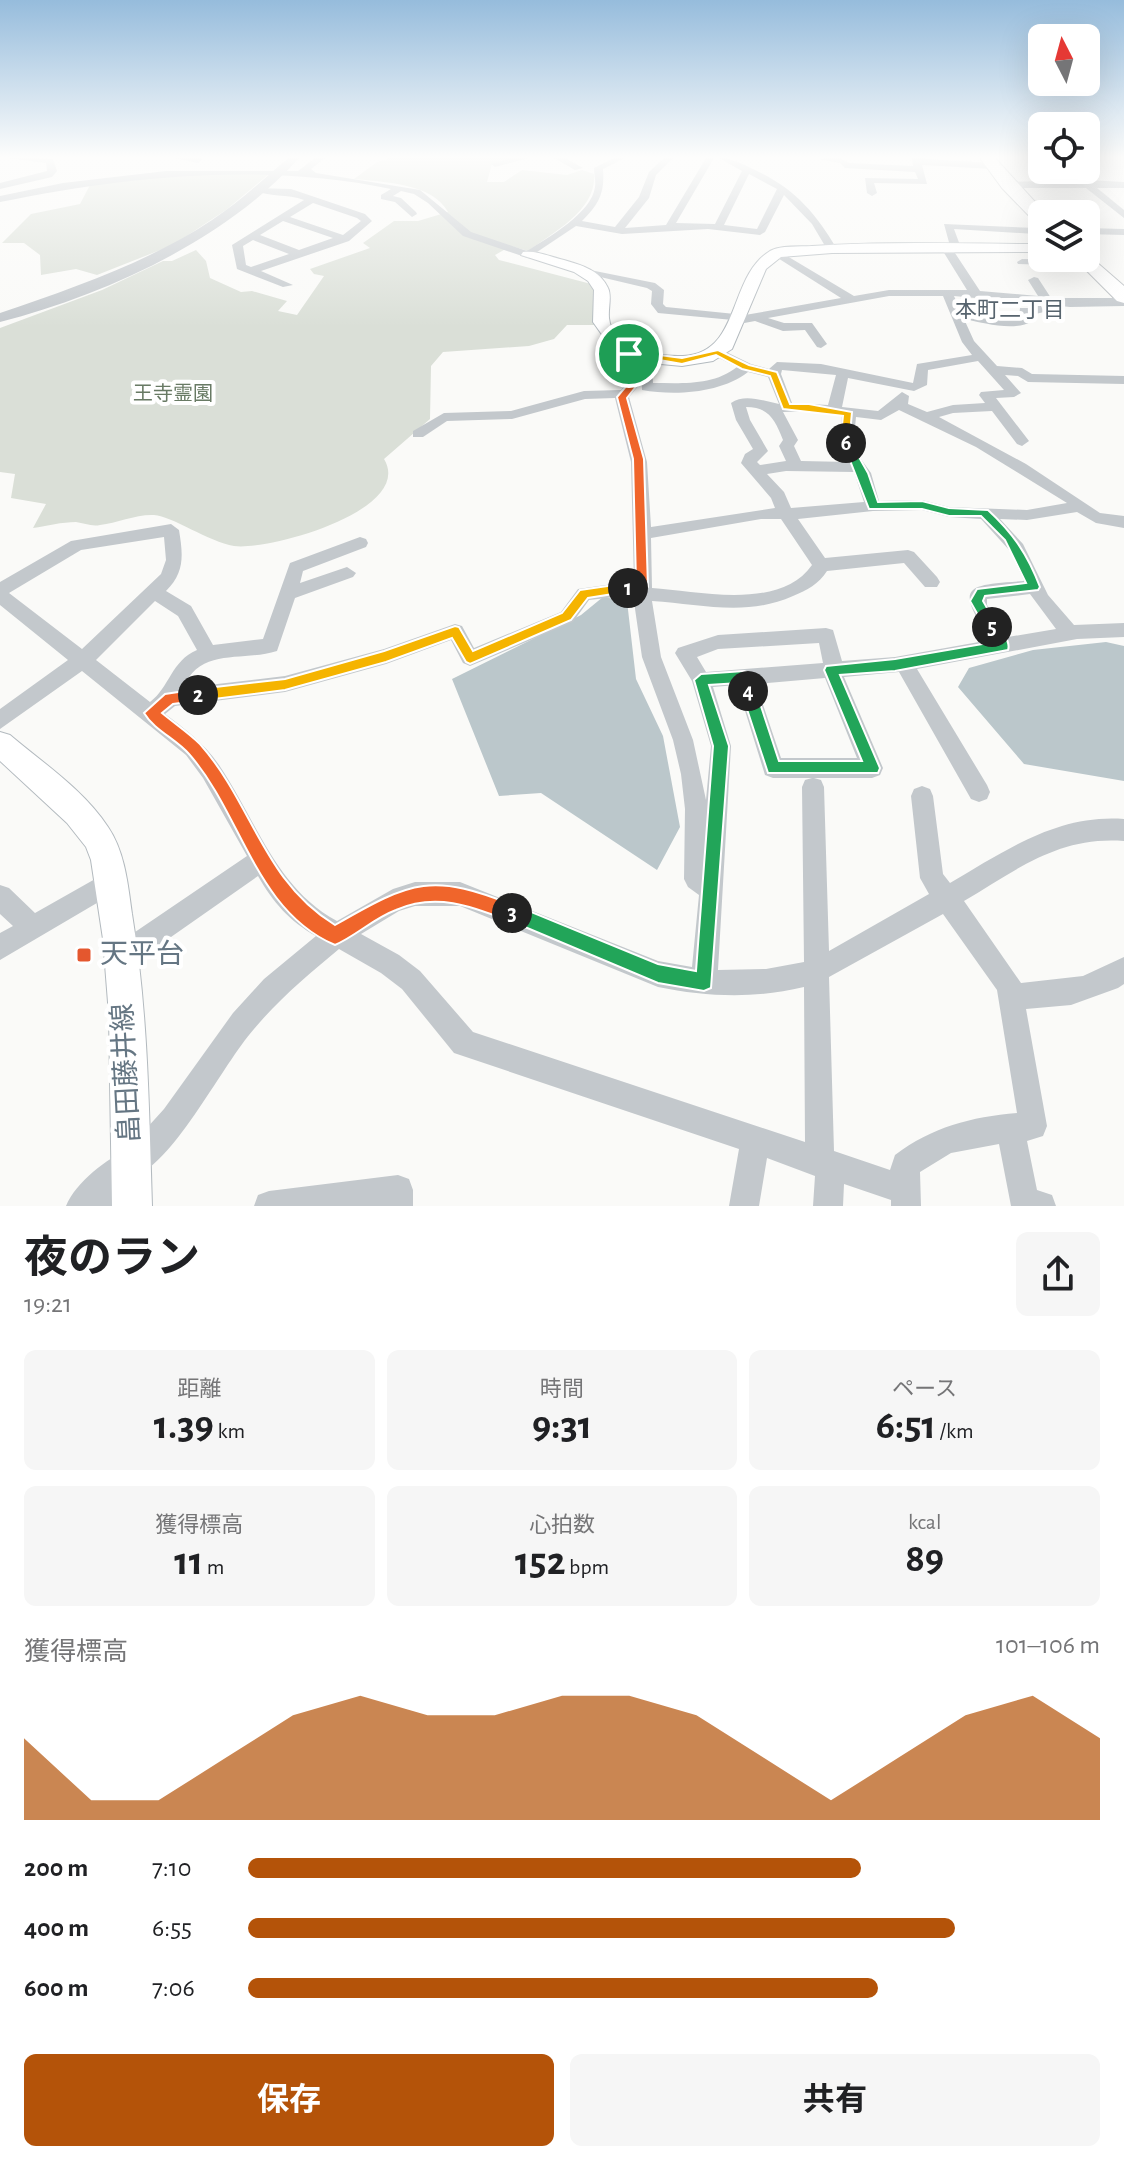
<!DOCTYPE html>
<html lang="ja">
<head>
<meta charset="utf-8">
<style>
	body { margin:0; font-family:"Alegreya Sans","Noto Sans JP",sans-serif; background:#f6f6f6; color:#202124; height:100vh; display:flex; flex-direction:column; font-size:30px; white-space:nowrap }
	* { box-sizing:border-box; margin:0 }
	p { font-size:26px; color:#757577 }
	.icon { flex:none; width:44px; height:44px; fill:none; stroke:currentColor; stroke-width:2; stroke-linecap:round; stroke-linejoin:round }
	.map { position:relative; height:1206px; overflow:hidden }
	.side { display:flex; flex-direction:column; background:#fff; flex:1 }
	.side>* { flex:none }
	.needle { width:52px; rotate:354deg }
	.buttons { position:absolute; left:1028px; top:24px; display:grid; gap:16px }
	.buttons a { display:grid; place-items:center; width:72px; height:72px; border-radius:12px; background:#fff; box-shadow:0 8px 32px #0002; font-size:40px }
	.pin { position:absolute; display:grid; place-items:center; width:68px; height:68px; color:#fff; margin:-34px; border:4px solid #fff; border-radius:50%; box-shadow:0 2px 8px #0007 }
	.km { position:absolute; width:40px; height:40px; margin:-20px; border-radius:50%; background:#222; color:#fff; font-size:22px; line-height:40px; text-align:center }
	.round { display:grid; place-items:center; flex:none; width:84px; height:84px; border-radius:12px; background:#f6f6f6 }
	.summary { display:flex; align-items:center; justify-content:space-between; height:136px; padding:0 24px }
	h1 { font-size:44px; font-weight:700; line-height:60px }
	.metrics { display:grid; grid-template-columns:repeat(3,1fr); gap:12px; height:136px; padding:8px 24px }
	.metrics div { display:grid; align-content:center; border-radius:12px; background:#f6f6f6; text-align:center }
	.metrics b { font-size:40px; font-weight:700 }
	.metrics small { font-size:22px; font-weight:400 }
	.metrics p { font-size:22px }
	.chart { height:224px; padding:16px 24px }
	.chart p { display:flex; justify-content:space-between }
	.chart svg { width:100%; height:144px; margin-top:8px; fill:#b45309; opacity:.7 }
	.button { display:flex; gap:16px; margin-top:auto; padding:16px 24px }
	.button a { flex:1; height:92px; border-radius:12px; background:#b45309; color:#fff; font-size:32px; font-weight:700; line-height:92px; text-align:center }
	.button a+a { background:#f6f6f6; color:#202124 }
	ul { padding:0 24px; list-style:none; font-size:26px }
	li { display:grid; grid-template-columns:128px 96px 1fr; align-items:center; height:60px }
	li i { height:20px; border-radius:10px; background:#b45309 }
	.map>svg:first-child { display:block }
</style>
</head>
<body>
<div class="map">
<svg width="1124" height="1206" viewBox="0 0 1124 1206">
	<rect width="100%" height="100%" fill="#fafaf8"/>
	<path fill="#dadfd7" d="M391,158H515L492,164L487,182H504L522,170L567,175L582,170L594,174C597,210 554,232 528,251L511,246L495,255L499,260L595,285L599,325H567L554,339L529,346L443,352L431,366L430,419L384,459C415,510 269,551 234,546C209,542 172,516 154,515C137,514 117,523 100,525C92,527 84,523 76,522C62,522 47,526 33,528L46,504L11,498L15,474L0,472V328L102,290L163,261H172L196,250L206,261L210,278L241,292L252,291L287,301L278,311L297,315L324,276L314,274L310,269L370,248L363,243L394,221H418L448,212C433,183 382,182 354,179L377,162Z
		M246,173L269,174L226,210L173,245L97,275L76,269L41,275L40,255L24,243H2L31,214L80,204L90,185L168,176Z"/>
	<path fill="#bbc7cb" d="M603,597L627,601L636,679L663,736L680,827L657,870L541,793L499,796L452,679L581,615Z
		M1106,642L1124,646V781L1024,764L958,687L969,668L1033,650Z"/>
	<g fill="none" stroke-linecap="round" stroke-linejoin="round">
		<g stroke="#b3babf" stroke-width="2">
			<path id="secondary" d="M1042,244V252L832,253L781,257L766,269L732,349L713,361L682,366L640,362L615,353L593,322L594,290L588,281L574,272L521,255L523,252C536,250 551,257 564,260C581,265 600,270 608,288C612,296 608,308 609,318C612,349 658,357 683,356C742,353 727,277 770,251C781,245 799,247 812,246C888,241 966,244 1042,244Z
				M0,732L10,735C43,763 84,790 108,827C125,852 128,885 132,914C148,1011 149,1108 152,1206H112L109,1015L103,939L91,860L86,847L67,823L0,761Z"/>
		</g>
		<g stroke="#b4b9bd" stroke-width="2">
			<path id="trunk" d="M980,158H995L1046,214H1042V224L1036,223L1002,188Z
				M1086,253L1124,286V303L1117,301L1074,258H1086Z"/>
		</g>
		<path fill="#c3c8cc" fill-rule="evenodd" d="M6,158L53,159L57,171L52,177L0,189V183L47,171L46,163Z
			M174,158H201L202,160L198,163Z
			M315,158H325L311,169L316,173L420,190L471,232L527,251C547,238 592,213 595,187C596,181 594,174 594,168L614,158H625L603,169C605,193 599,204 582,221L615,227L639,197L649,172L664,158H673L656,175L649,198L625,228L666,225L706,158H714L676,223L715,224L742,171L719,158C732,158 742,164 755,170C794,188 815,212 837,249L828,251L812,224L784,195L765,232L760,235L708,229L622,234L576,226L528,258L463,236L428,203L414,194L401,191L393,196L401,198L416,212L417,214L412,217L395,202L381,199V195L391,189C263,162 127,176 0,202V196L63,183L166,171H298ZM749,174L777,189L757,229L724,225Z
			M512,158H529L495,167L491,164Z
			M554,158H565L583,168L575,170Z
			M840,158L849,163L913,166L912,158L993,163L998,166L993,169L922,165L927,184L874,183L877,193L872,196L867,193L865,178L918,179L915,172L845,168L840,163L817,159Z
			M1086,180L1124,182V188H1097L1124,210V218L1086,188H1008L1003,185L1008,182Z
			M254,188L291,189L365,214L372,221L349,241L261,271L293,285L283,287L237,269L232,245L304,200C287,194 267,197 252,190ZM313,203L357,218L361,221L343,235L290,217ZM283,221L333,238L299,250L260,235ZM253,240L289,254L251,267L246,265L243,246Z
			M944,224L1036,228L1041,231L1036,234L954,229L961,248L953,250L980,291L1038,296L1028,280L1034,277L1038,278L1051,298H1124V306L1070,307L1040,304L1044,312L1031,315L1032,321C1015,332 984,323 964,319L974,341L997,366L1022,368L1032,374L1124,376V384L1028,382L1018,376L1005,375L1021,393L1014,397L996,398L1029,441L1022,446L1017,444L992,411L953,413L939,417L1026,464L1100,513L1124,516V528L1096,523L1077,512L1027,520L1000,519L1023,544L1048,595L1074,625L1124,623V637L1077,639L917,669L987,785L990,792L987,799L979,802L971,799L899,672L844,677L883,768L880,775L872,778H814L821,780L824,787L829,951L929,894L920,878L911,796L914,789L922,786L930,789L933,796L943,874L950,883C1005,851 1057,814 1124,819V841C1058,836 1017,870 964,901L1021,983L1083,976L1124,957V984L1118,988L1071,1005L1026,1009L1047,1126L1043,1136L1027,1141L1037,1190L1052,1195L1056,1206H1011L999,1144L951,1153L920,1172L921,1206H891V1200L844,1184L843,1206H813L815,1176L767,1158L759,1206H729L739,1149L454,1053L402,989L381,973L339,949C309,974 279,999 254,1029C223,1064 176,1159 136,1176L126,1171L121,1161L126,1151L164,1109L233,1013L264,979L316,936C289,921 273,902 258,876L131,965L122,969L113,965L109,956L113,947L247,856L203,778L186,755L82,671L0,729V709L68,660L0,605V582L71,541L171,524L179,530C183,555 185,572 166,591L191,606L213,645L263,639L290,563L360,537L366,539L368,543L366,547L303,571L300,583L347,567L356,573L353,577L295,598L277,651C243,662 200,647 183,688L285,676L384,649L455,624L462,626L474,648L561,612L578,589L634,581L631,462L615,398L585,399L512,419L447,421L423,437H413V431L444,413L511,411L584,391L621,390L626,384L623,354L634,351L640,384L629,397L647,462L651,527L775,508L771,498L741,463L745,454L753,449L736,420L731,403C745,393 763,401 779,404L768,377L748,372C721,393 676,396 642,390L640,357L652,360L653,383C682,383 713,386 737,367L713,355L712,352L718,348L751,364L769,369L777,362L821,364L913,383L917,364L972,355L962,342L943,296H889L768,318L784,323H812L827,344L821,348L817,347L805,330L783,331L755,321L739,324L733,320L658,313L651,304L652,291L647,288L575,271V267L655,283L664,290L663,304L666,307L745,315L841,298L773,255V251L777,250L854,296L889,290H967L941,248L950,246ZM954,296L1029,303L1030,308H1020L1019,317L961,312ZM978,361L1004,390L981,392L979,395L985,403L953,405L927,412L908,404L909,396L902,392L878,411L842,407L848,378L914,391L927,385L928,370ZM782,370L836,375L828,405L792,403L781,374ZM746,407C769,407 775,420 783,440L779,446L786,461L760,465L757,462L768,451L750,420ZM899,410L976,447L1067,503L1027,510L949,507L922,500L879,501L871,473L853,448L856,417L881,420ZM809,411L842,415L839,448L848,462L801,461L794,446L798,440L783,412ZM786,471L854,472L864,502L791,508L784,492L767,474ZM922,510L949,517L981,519L1010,551L1024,581C963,585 956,586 990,640L895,657L842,661L833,630L826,628L718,635L678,648L675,653L692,681L711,746L706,800L693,740L661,657L652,601C701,604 746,617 793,596C807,590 819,584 827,571L904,563L925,587H937L940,582L937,577L914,552L908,550L825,558L798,519L873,511ZM761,519H781L812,565C780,611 698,591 652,588L651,538ZM164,537L166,560L161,574L82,649L9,593L81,550ZM1030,594L1056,629L1008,637L987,605V599ZM633,595L642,657L673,740L681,774L685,809L684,879L688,887L699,895L692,967L658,961L460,882H415L393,889L337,921C275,887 257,821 219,765C204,743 185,729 165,714L175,706L285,692L386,664L451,640L463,663L470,666L573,622L589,600ZM155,601L178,616L197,650C171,661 170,687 150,702L96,660ZM819,643L823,663L706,672L697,657L718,649ZM825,678L857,758H781L756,684ZM737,685L765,775L773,778H812L805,780L802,787L804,962L766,969L718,970L731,746L713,687ZM415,906H460L658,987C707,997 755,999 804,987L805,1142L473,1032L420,971L399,955L361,934L399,911ZM943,914L997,990L1017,1113C971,1117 932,1127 895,1155L890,1170L834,1151L829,977Z
			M1086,228L1124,229V235L1086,234Z
			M1022,259L1088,260L1094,263L1088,266L1018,264L1017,262Z
			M111,870L119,874L123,882L119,890L0,960V933L13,926L0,914V885L9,888L35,913Z
			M398,1175L409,1179L413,1190V1206H254L258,1195L269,1191Z"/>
		<path fill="#c3c8cc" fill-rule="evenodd" d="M288,158H299C226,240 105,295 0,322V313C73,288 147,263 212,220C239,202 263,180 288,158Z
			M131,1148L144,1153L149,1166L144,1179L113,1206H66C76,1182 107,1158 131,1148Z"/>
		<use href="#secondary" fill="#fff" fill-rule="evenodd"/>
		<use href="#trunk" fill="#fff" fill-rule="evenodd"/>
	</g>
	<linearGradient id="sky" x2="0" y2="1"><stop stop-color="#96bcdc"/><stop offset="0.48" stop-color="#fdfdfc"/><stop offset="1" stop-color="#fdfdfc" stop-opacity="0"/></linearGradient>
	<rect width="1124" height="327" fill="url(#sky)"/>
	<path fill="#f0652b" stroke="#fff" stroke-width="2" d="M629,351L634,354L638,384L627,398L644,459L648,587C643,594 626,595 621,588L623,584L636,582L633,459L617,397L628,384L625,354Z"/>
	<path fill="#f5b400" stroke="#fff" stroke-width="2" d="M628,583L634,588L632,591L588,598L571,620L470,664L466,662L452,638L386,662L285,690L198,701L191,695L198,689L285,679L384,651L455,626L459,627L473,651L562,613L580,590Z"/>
	<path fill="#f0652b" stroke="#fff" stroke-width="2" d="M198,689L205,695L203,700L173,704L162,713C174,723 189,733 200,744C253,804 263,881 335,925C413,880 432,872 518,907L521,913L518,919L512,922C473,907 437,892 396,910C374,918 356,936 335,945C255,911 242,814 189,754C176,739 154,730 144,713L165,694Z"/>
	<path fill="#22a559" stroke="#fff" stroke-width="2" d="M744,671L749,673L756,691L753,695H743L739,683L709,685L729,746L711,988L704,991L658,983L506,919L503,913L506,907L512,904L658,964L696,971L713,746L694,680L701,674Z"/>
	<path fill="#22a559" stroke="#fff" stroke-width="2" d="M992,622C1000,625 1011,642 1008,650L895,671L840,675L880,768L878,773H768L741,691L743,687H753L756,691L779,761H862L824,670L826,666L895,659L994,642L985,627Z"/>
	<path fill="#22a559" stroke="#fff" stroke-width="2" d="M842,440L851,443L868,473L878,502L922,501L949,508L988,510C1013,533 1028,555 1040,587L1038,590L985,596L983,601L998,627L996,631H987L970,601L977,589L1026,583L1005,540L981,516H949L922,509H869Z"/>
	<path fill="#f5b400" stroke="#fff" stroke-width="2" d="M718,350L749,365L777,372L790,404H809L852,412L849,445L840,443L843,416L783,409L770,376L742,369L716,355L682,364L625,354L629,351L682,358Z"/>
	<rect fill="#e4572e" stroke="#fff" stroke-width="3" x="76" y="947" width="16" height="16" rx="4"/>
	<g text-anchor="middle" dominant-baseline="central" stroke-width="8" stroke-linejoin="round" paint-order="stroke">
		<g font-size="20" fill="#687a64" stroke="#fff">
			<text x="173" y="394">王寺霊園</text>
		</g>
		<g font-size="22" fill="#57646e" stroke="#fff">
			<text x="1010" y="310">本町二丁目</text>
		</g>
		<g font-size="28" fill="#657683" stroke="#fff" text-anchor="start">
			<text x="100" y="955">天平台</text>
		</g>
		<g font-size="28" fill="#657683" stroke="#fff">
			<text transform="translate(127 1073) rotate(-93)">畠田藤井線</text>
		</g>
	</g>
</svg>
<div class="buttons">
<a><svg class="needle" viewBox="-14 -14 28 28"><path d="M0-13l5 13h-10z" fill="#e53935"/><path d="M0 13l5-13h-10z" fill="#757577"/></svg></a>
<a><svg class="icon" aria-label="locate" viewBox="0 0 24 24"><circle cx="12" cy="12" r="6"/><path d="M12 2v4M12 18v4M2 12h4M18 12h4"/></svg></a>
<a><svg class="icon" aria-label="layers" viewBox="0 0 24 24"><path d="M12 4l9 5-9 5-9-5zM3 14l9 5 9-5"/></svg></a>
</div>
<div class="pin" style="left:629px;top:354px;background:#1e9e55"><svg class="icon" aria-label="arrive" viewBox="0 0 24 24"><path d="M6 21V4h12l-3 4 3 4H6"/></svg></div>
<b class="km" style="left:628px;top:588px">1</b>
<b class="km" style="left:198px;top:695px">2</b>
<b class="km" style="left:512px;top:913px">3</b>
<b class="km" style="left:748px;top:691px">4</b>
<b class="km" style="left:992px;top:627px">5</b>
<b class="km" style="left:846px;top:443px">6</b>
</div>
<section class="side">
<div class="summary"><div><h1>夜のラン</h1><p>19:21</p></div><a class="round"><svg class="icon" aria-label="share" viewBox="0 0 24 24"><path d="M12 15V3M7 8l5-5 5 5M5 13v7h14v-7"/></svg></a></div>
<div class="metrics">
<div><p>距離</p><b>1.39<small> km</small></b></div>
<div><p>時間</p><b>9:31</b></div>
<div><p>ペース</p><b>6:51<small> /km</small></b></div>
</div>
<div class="metrics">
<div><p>獲得標高</p><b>11<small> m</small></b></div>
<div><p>心拍数</p><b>152<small> bpm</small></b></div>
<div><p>kcal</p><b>89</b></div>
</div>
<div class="chart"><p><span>獲得標高</span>101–106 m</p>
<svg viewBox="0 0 160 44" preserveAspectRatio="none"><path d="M0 44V19L10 38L20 38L30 25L40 12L50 6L60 12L70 12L80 6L90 6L100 12L110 25L120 38L130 25L140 12L150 6L160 19V44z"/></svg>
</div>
<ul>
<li><b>200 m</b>7:10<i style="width:72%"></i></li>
<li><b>400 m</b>6:55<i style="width:83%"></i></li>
<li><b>600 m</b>7:06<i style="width:74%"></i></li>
</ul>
<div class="button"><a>保存</a><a>共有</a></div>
</section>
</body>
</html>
